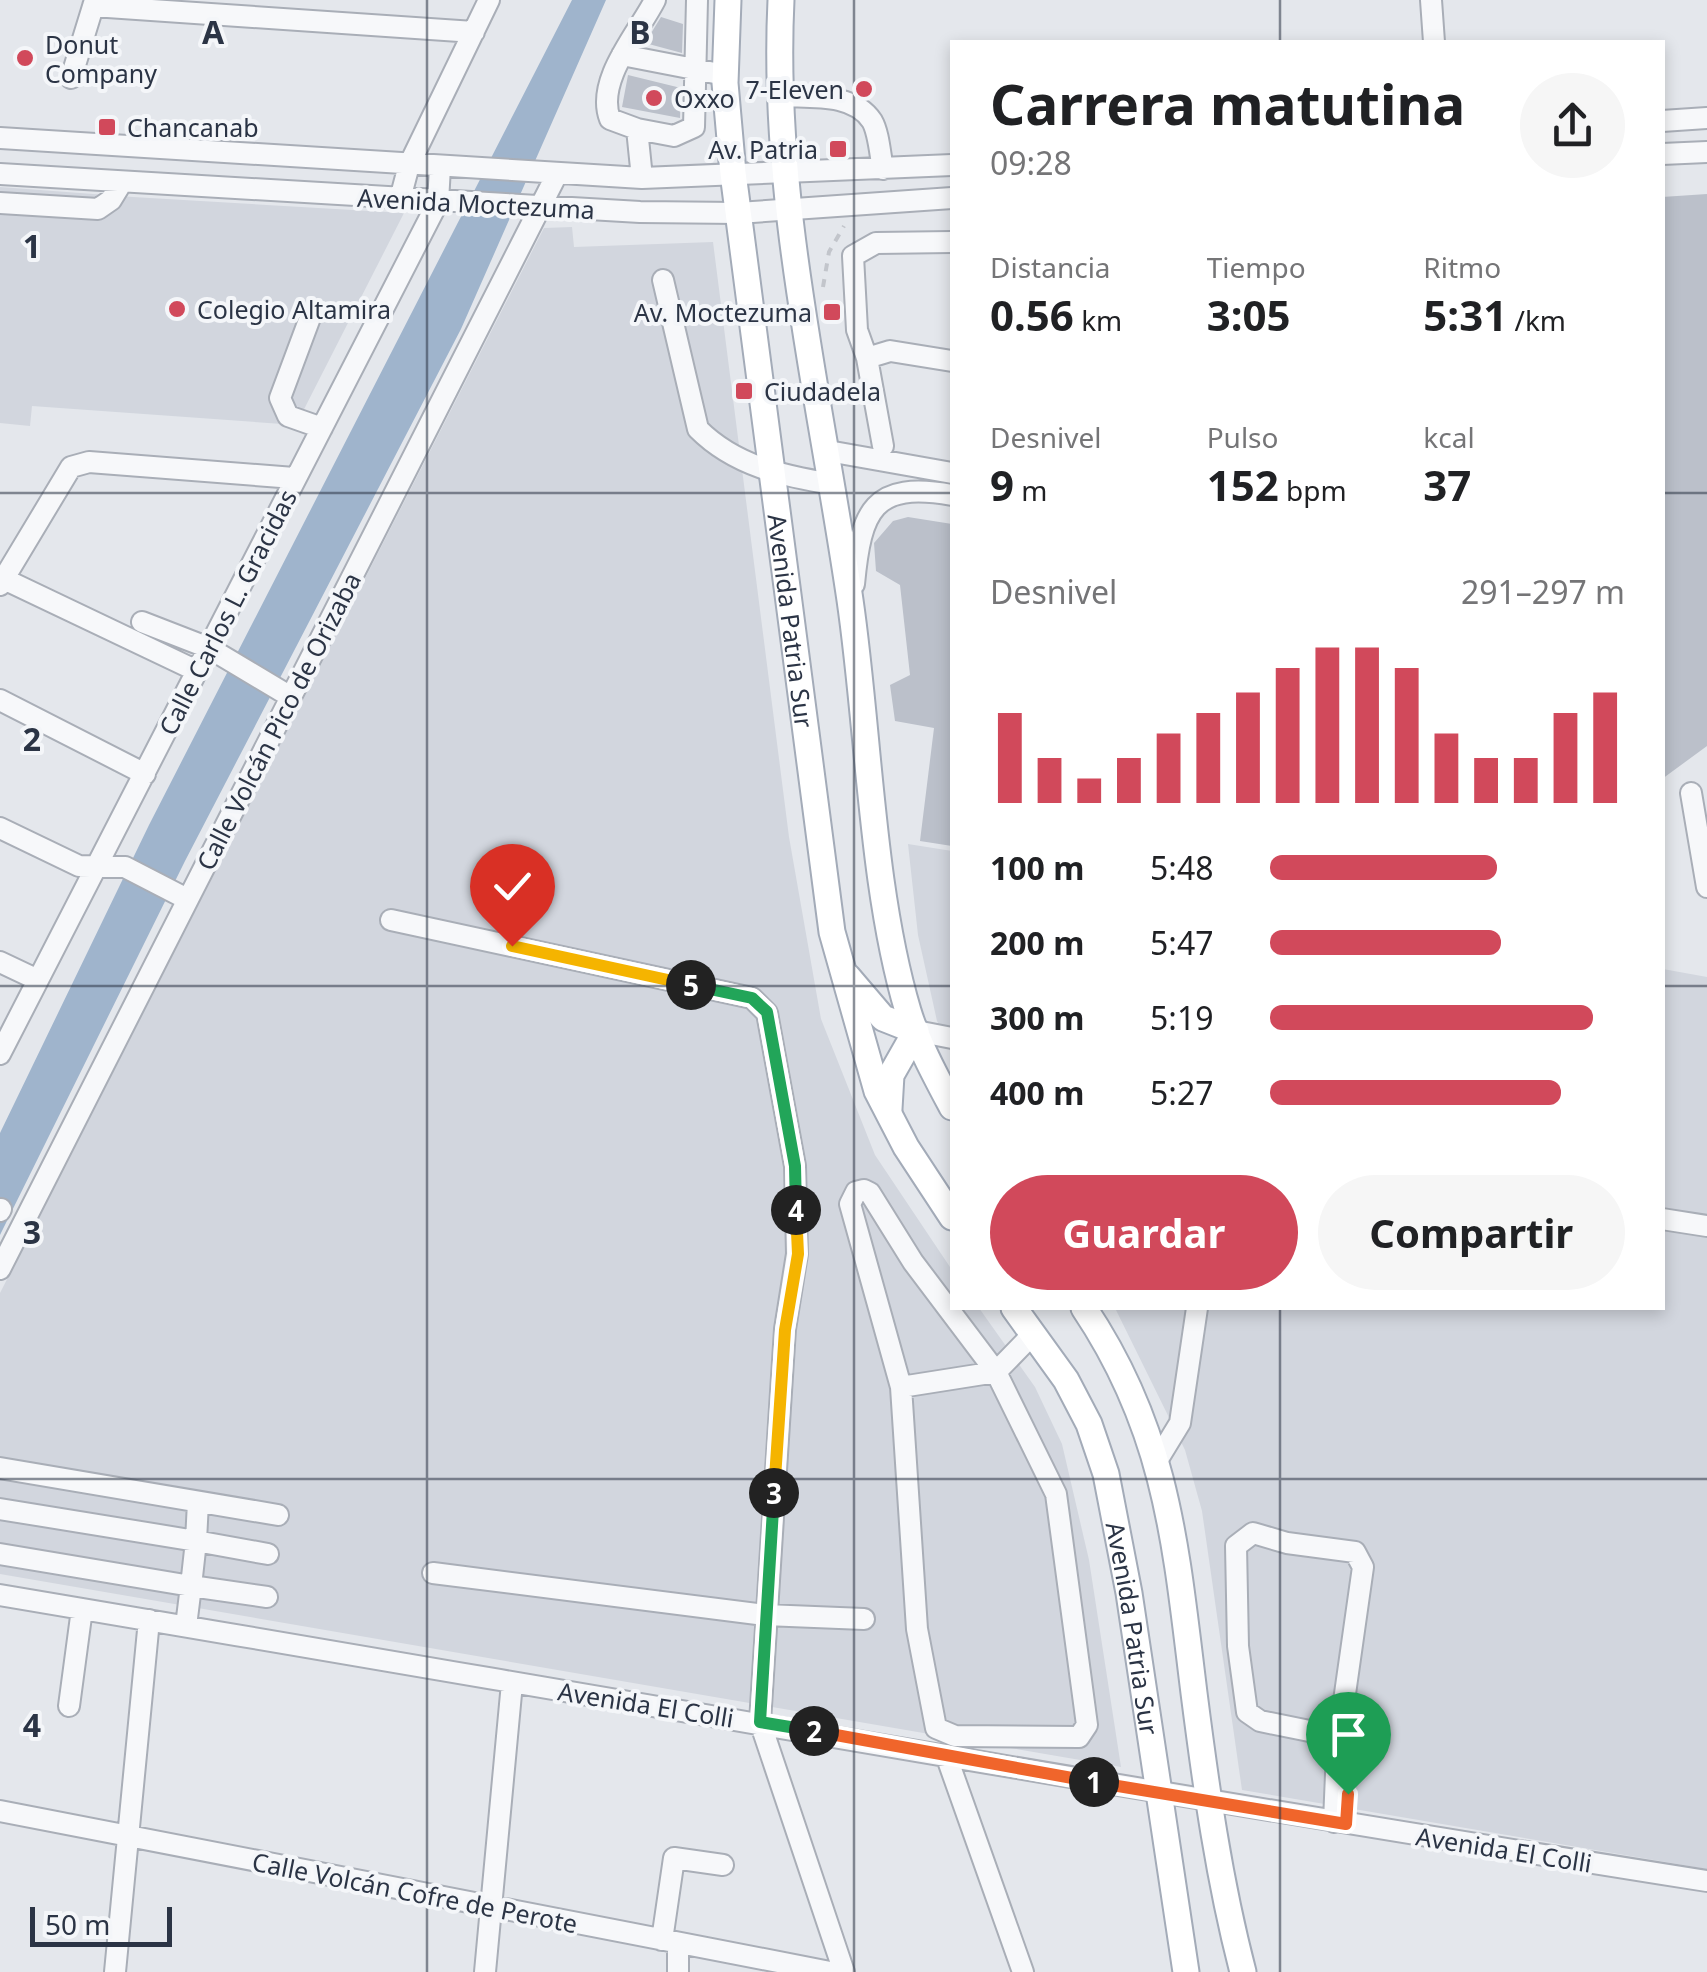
<!DOCTYPE html>
<html lang="es">
<head>
<meta charset="utf-8">
<style>
	body { margin:0; font-family:"Noto Sans",sans-serif; background:#f6f6f6; color:#202124; height:100vh; display:flex; flex-direction:column; font-size:38px; white-space:nowrap }
	* { box-sizing:border-box; margin:0 }
	p { font-size:32px; color:#757577 }
	.icon { flex:none; width:55px; height:55px; fill:none; stroke:currentColor; stroke-width:2; stroke-linecap:round; stroke-linejoin:round }
	.map { position:relative; flex:1; overflow:hidden }
	.side { position:absolute; left:950px; top:40px; width:715px; height:1270px; display:flex; flex-direction:column; background:#fff; border-radius:0px; box-shadow:0 5px 15px #0003 }
	.side>* { flex:none }
	.scale { position:absolute; left:30px; bottom:25px; width:142px; box-sizing:border-box; padding-left:10px; border:5px solid #2b3445; border-top:0; font-size:28px; line-height:35px; white-space:nowrap; color:#2b3445; -webkit-text-stroke:8px #f4f6f9; paint-order:stroke }
	.pin { position:absolute; display:grid; place-items:center; width:85px; height:85px; color:#fff; margin:-102px -42px; border-radius:50% 50% 50% 0; rotate:-45deg; box-shadow:0 0 10px #0007 }
	.pin .icon { rotate:45deg }
	.km { position:absolute; width:50px; height:50px; margin:-25px; border-radius:50%; background:#222; color:#fff; font-size:28px; line-height:50px; text-align:center }
	.round { display:grid; place-items:center; flex:none; width:105px; height:105px; border-radius:52px; background:#f6f6f6 }
	.summary { display:flex; align-items:center; justify-content:space-between; height:170px; padding:0 40px }
	h1 { font-size:55px; font-weight:700; line-height:75px }
	.figures { display:grid; grid-template-columns:repeat(3,1fr); gap:15px; height:170px; padding:10px 40px }
	.figures div { display:grid; align-content:center }
	.figures b { font-size:42px; font-weight:700 }
	.figures small { font-size:28px; font-weight:400 }
	.figures p { font-size:28px }
	.chart { height:280px; padding:20px 40px }
	.chart p { display:flex; justify-content:space-between }
	.chart svg { width:100%; height:180px; margin-top:10px; stroke:#d1495b; stroke-width:6 }
	.cta { display:flex; gap:20px; margin-top:auto; padding:20px 40px }
	.cta a { flex:1; height:115px; border-radius:60px; background:#d1495b; color:#fff; font-size:40px; font-weight:700; line-height:115px; text-align:center }
	.cta a+a { background:#f6f6f6; color:#202124 }
	ul { padding:0 40px; list-style:none; font-size:32px }
	li { display:grid; grid-template-columns:160px 120px 1fr; align-items:center; height:75px }
	li i { height:25px; border-radius:12px; background:#d1495b }
	.map>svg:first-child { display:block }
</style>
</head>
<body>
<div class="map">
<svg width="1707" height="1972" viewBox="0 0 1707 1972">
	<rect width="100%" height="100%" fill="#e4e7ec"/>
	<path fill="#d2d6de" d="M0,187L133,197L404,213L296,425L32,406L30,426L0,423Z
		M572,227L574,247L713,242L789,837L821,1019L875,1155L952,1270V1308H979L1035,1387L1062,1444L1089,1560L1121,1767L0,1574V1293L544,228Z
		M908,844L952,851V1055L937,1021L918,935Z
		M1663,969L1707,977V1869L1242,1790L1202,1511L1185,1450L1115,1308H1662Z"/>
	<path fill="#9fb4cc" d="M572,0H606L461,329L185,861L0,1235V1133L149,825Z"/>
	<path fill="#bbc0ca" d="M661,17L683,24L682,53L645,43Z
		M628,75L681,88L680,118L622,107Z
		M1707,194V746L1662,779V197Z
		M908,517L952,524V846L920,841L934,728L895,721L890,685L910,675L900,585L876,571L874,543L893,521Z"/>
	<g fill="none" stroke-linecap="round" stroke-linejoin="round">
		<g stroke="#a9aeb7" stroke-width="24">
			<path id="minor" d="M1431,0L1434,42
				M93,6L474,32
				M622,55L725,75
				M71,78L95,0
				M780,96C809,98 853,92 872,121C879,133 880,155 883,169
				M1662,121L1707,118
				M637,129L610,119C595,80 639,32 655,0
				M0,138L642,178L952,165
				M1662,154L1707,152
				M0,174L640,212L738,213L952,198
				M642,178L637,129L674,136L694,127L697,0
				M400,199L409,165L489,0
				M0,203L98,209L111,200L122,182
				M663,280L698,429C735,466 783,476 833,484
				M311,315L280,398L288,416L322,428
				M867,358L857,330L853,256L876,243L952,242
				M883,446L867,358L890,351L952,361
				M828,451L952,473
				M4,579L197,671
				M854,584C861,510 873,481 952,495
				M0,585L71,467L89,462L294,478
				M142,622L209,648L291,697
				M0,700L145,774
				M1691,793L1707,887
				M0,828L79,866L125,867L187,899
				M391,920L752,998L767,1013L795,1166L797,1254L785,1329L760,1722L844,1972
				M0,962L38,980
				M916,1031L952,1038
				M0,1054L438,202L440,167
				M864,1190L870,1193L913,1262L996,1372L1056,1494L1087,1725L1079,1737L955,1736L936,1728L917,1629L901,1387L850,1204L856,1192Z
				M0,1211L1,1209
				M1662,1219L1707,1226
				M0,1269L557,174
				M901,1387L996,1372L1033,1334
				M1158,1459L1180,1423L1197,1308
				M0,1468L278,1515
				M198,1502L196,1541L268,1554
				M0,1509L196,1541L191,1586L267,1597
				M0,1554L191,1586L186,1626
				M433,1573L765,1615L864,1619
				M0,1595C569,1691 1137,1791 1707,1881
				M69,1706L82,1609
				M946,1755L1023,1972
				M0,1811L830,1972
				M1334,1822L1337,1750L1363,1567L1355,1552L1287,1543L1253,1533L1236,1546L1238,1646L1247,1712L1260,1721L1339,1737
				M662,1940L674,1858L723,1865
				M115,1972L149,1620
				M485,1972L512,1683
				M678,1972V1943"/>
		</g>
		<g stroke="#a3abb8" stroke-width="29">
			<g id="major">
				<path id="s1" d="M728,0L725,83L733,173L832,932L877,1091L906,1147L952,1217"/>
				<path d="M781,0C771,201 821,401 850,600C869,730 871,887 908,1011C918,1044 936,1077 952,1107"/>
				<path d="M848,977L883,1018L916,1031L891,1075L889,1109"/>
				<path id="s2" d="M1014,1308L1066,1380L1089,1424L1106,1474L1129,1593L1186,1972"/>
				<path d="M1084,1308C1168,1433 1176,1548 1194,1693C1206,1787 1219,1880 1243,1972"/>
			</g>
		</g>
		<path stroke="#c2c5cb" stroke-width="4" stroke-dasharray="8 8" stroke-linecap="butt" d="M823,287L829,252L844,226"/>
		<use href="#minor" stroke="#f7f8fa" stroke-width="20"/>
		<use href="#major" stroke="#fff" stroke-width="25"/>
	</g>
	<g fill="none" stroke-linecap="round" stroke-linejoin="round">
		<g stroke="#fff" stroke-width="20">
			<path id="split-1" d="M1094,1782L1346,1824L1348,1794"/>
		</g>
		<g stroke="#fff" stroke-width="20">
			<path id="split-2" d="M814,1731L1094,1782"/>
		</g>
		<g stroke="#fff" stroke-width="20">
			<path id="split-3" d="M774,1493L760,1722L814,1731"/>
		</g>
		<g stroke="#fff" stroke-width="20">
			<path id="split-4" d="M774,1493L785,1330L798,1254L796,1210"/>
		</g>
		<g stroke="#fff" stroke-width="20">
			<path id="split-5" d="M691,985L752,998L767,1012L795,1166L796,1210"/>
		</g>
		<g stroke="#fff" stroke-width="20">
			<path id="split-6" d="M512,946L691,985"/>
		</g>
		<use href="#split-1" stroke="#f0652b" stroke-width="12"/>
		<use href="#split-2" stroke="#f0652b" stroke-width="12"/>
		<use href="#split-3" stroke="#22a559" stroke-width="12"/>
		<use href="#split-4" stroke="#f5b400" stroke-width="12"/>
		<use href="#split-5" stroke="#22a559" stroke-width="12"/>
		<use href="#split-6" stroke="#f5b400" stroke-width="12"/>
	</g>
	<path fill="none" stroke="#2b3445" stroke-width="2.5" stroke-opacity="0.55" d="M427,0V1972M854,0V1972M1280,0V42M0,493H952M1662,493H1707M0,986H952M1662,986H1707M1280,1308V1972M0,1479H1707"/>
	<g fill="#d1495b" stroke="#f4f6f9" stroke-width="4">
		<circle cx="25" cy="58" r="10"/>
		<circle cx="864" cy="89" r="10"/>
		<circle cx="654" cy="98" r="10"/>
		<rect x="97" y="117" width="20" height="20" rx="5"/>
		<rect x="828" y="139" width="20" height="20" rx="5"/>
		<circle cx="177" cy="309" r="10"/>
		<rect x="822" y="302" width="20" height="20" rx="5"/>
		<rect x="734" y="381" width="20" height="20" rx="5"/>
	</g>
	<g text-anchor="middle" dominant-baseline="central" stroke-width="8" stroke-linejoin="round" paint-order="stroke">
		<g font-size="25" fill="#2b3445" stroke="#f4f6f9" text-anchor="start">
			<text x="45" y="44">Donut<tspan x="45" dy="29">Company</tspan></text>
			<text x="844" y="89" text-anchor="end">7-Eleven</text>
			<text x="674" y="98">Oxxo</text>
			<text x="127" y="127">Chancanab</text>
			<text x="818" y="149" text-anchor="end">Av. Patria</text>
			<text x="197" y="309">Colegio Altamira</text>
			<text x="812" y="312" text-anchor="end">Av. Moctezuma</text>
			<text x="764" y="391">Ciudadela</text>
		</g>
		<g font-size="25" fill="#2b3445" stroke="#f4f6f9">
			<text transform="translate(476 203) rotate(3)">Avenida Moctezuma</text>
			<text transform="translate(227 612) rotate(-63)">Calle Carlos L. Gracidas</text>
			<text stroke="none"><textPath href="#s1" startOffset="625">Avenida Patria Sur</textPath></text>
			<text transform="translate(278 721) rotate(-63)">Calle Volcán Pico de Orizaba</text>
			<text stroke="none"><textPath href="#s2" startOffset="348">Avenida Patria Sur</textPath></text>
			<text transform="translate(646 1704) rotate(9)">Avenida El Colli</text>
			<text transform="translate(1504 1849) rotate(9)">Avenida El Colli</text>
			<text transform="translate(415 1892) rotate(11)">Calle Volcán Cofre de Perote</text>
		</g>
	</g>
	<g font-size="32" text-anchor="middle" font-weight="bold" fill="#2b3445" stroke="#f4f6f9" stroke-width="8" stroke-linejoin="round" paint-order="stroke">
		<text x="213" y="44">A</text>
		<text x="640" y="44">B</text>
		<text x="32" y="258">1</text>
		<text x="32" y="751">2</text>
		<text x="32" y="1244">3</text>
		<text x="32" y="1737">4</text>
	</g>
</svg>
<div class="scale">50 m</div>
<div class="pin" style="left:1348px;top:1794px;background:#1e9e55"><svg class="icon" aria-label="arrive" viewBox="0 0 24 24"><path d="M6 21V4h12l-3 4 3 4H6"/></svg></div>
<div class="pin" style="left:512px;top:946px;background:#d93025"><svg class="icon" aria-label="check" viewBox="0 0 24 24"><path d="M5 12l5 5 9-10"/></svg></div>
<b class="km" style="left:1094px;top:1782px">1</b>
<b class="km" style="left:814px;top:1731px">2</b>
<b class="km" style="left:774px;top:1493px">3</b>
<b class="km" style="left:796px;top:1210px">4</b>
<b class="km" style="left:691px;top:985px">5</b>
<section class="side">
<div class="summary"><div><h1>Carrera matutina</h1><p>09:28</p></div><a class="round"><svg class="icon" aria-label="share" viewBox="0 0 24 24"><path d="M12 15V3M7 8l5-5 5 5M5 13v7h14v-7"/></svg></a></div>
<div class="figures">
<div><p>Distancia</p><b>0.56<small> km</small></b></div>
<div><p>Tiempo</p><b>3:05</b></div>
<div><p>Ritmo</p><b>5:31<small> /km</small></b></div>
</div>
<div class="figures">
<div><p>Desnivel</p><b>9<small> m</small></b></div>
<div><p>Pulso</p><b>152<small> bpm</small></b></div>
<div><p>kcal</p><b>37</b></div>
</div>
<div class="chart"><p><span>Desnivel</span>291–297 m</p>
<svg viewBox="0 0 160 44" preserveAspectRatio="none"><path d="M5 44V22M15 44V33M25 44V38M35 44V33M45 44V27M55 44V22M65 44V17M75 44V11M85 44V6M95 44V6M105 44V11M115 44V27M125 44V33M135 44V33M145 44V22M155 44V17"/></svg>
</div>
<ul>
<li><b>100 m</b>5:48<i style="width:64%"></i></li>
<li><b>200 m</b>5:47<i style="width:65%"></i></li>
<li><b>300 m</b>5:19<i style="width:91%"></i></li>
<li><b>400 m</b>5:27<i style="width:82%"></i></li>
</ul>
<div class="cta"><a>Guardar</a><a>Compartir</a></div>
</section>
</div>
</body>
</html>
